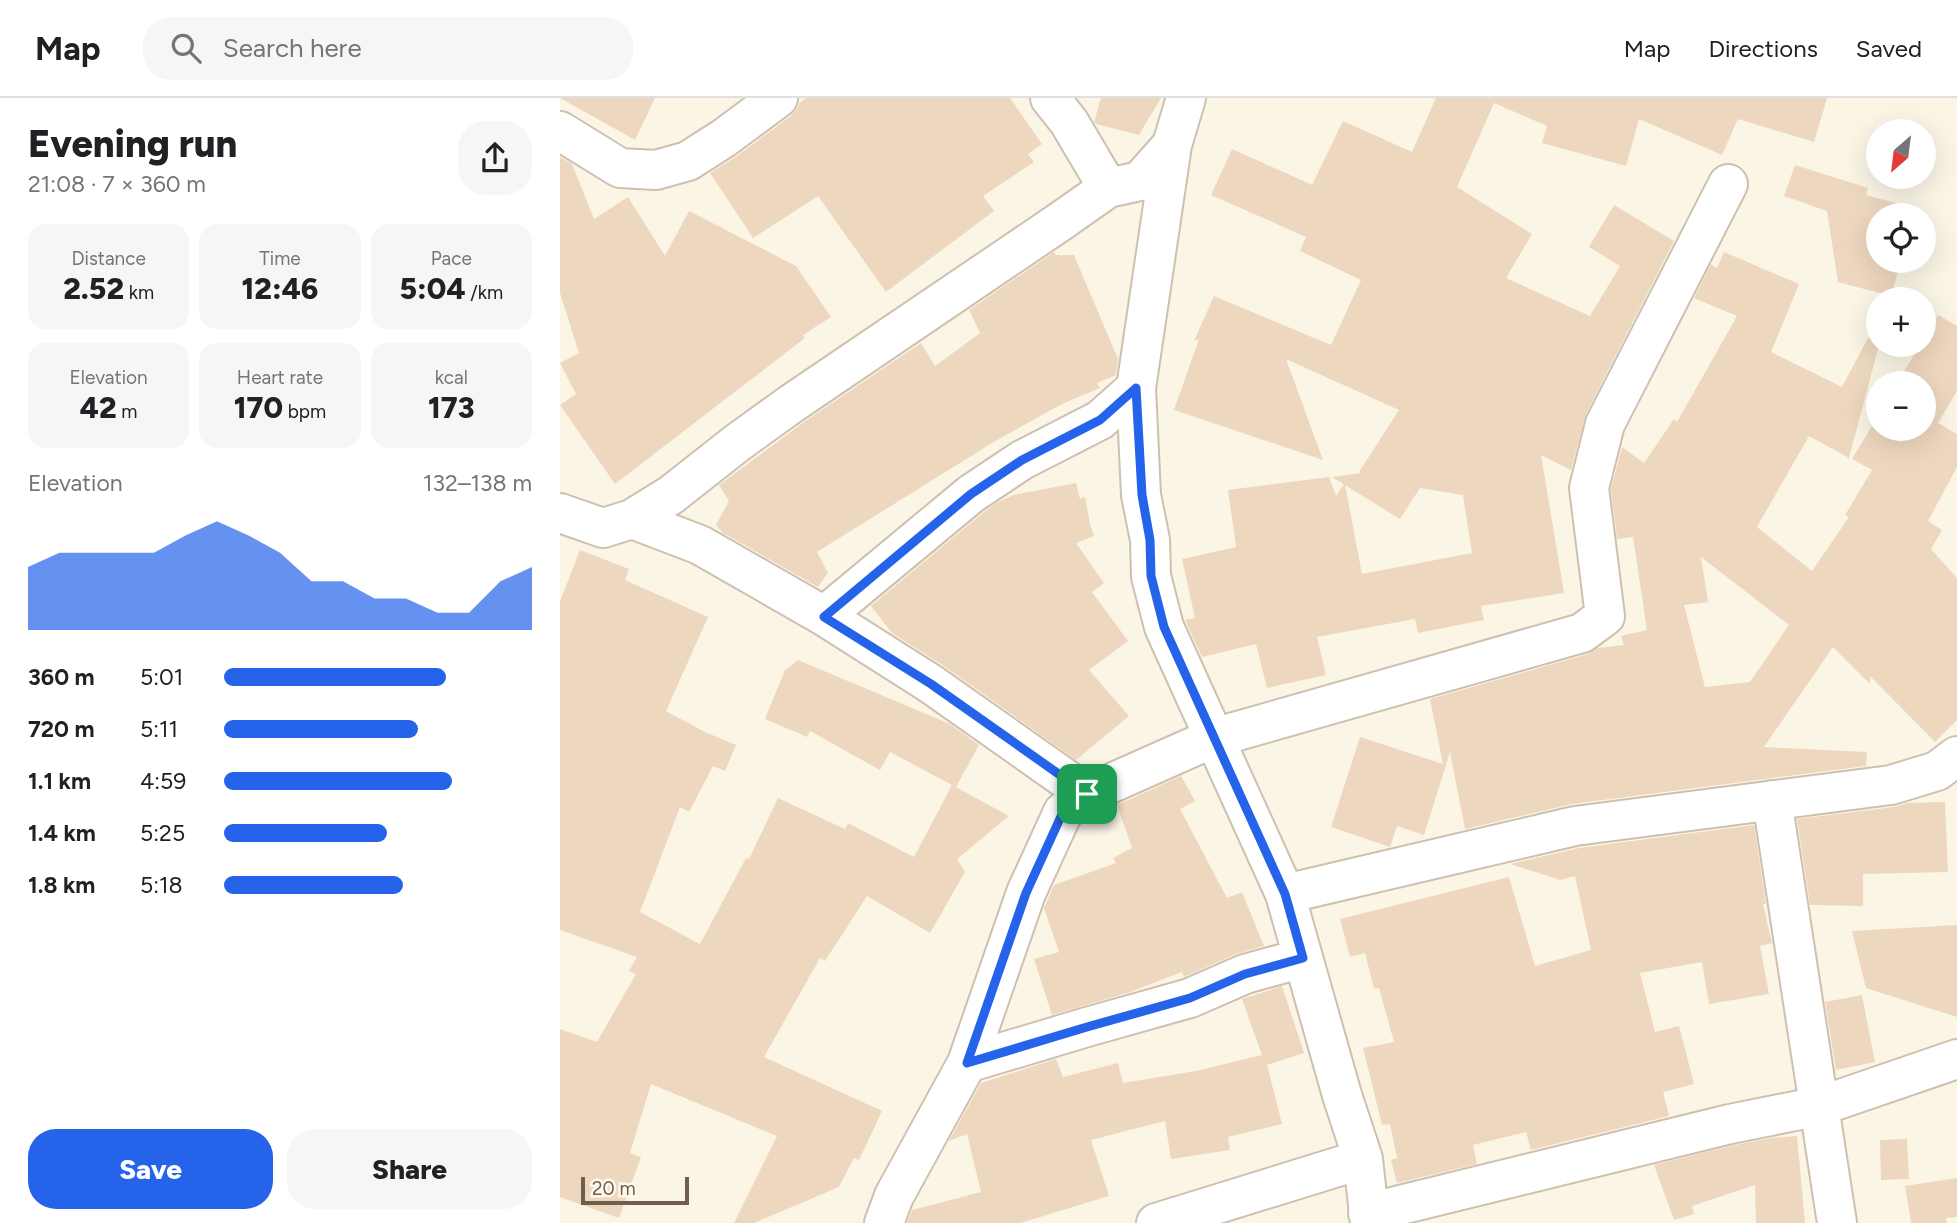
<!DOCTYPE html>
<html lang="en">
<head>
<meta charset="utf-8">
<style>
	body { margin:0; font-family:Figtree,sans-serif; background:#f6f6f6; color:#202124; height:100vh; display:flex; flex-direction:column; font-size:26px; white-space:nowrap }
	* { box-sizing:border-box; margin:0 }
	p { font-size:23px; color:#757577 }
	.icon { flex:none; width:38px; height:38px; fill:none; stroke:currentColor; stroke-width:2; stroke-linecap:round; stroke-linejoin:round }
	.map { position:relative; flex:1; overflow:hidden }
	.panel { display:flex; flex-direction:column; background:#fff; width:560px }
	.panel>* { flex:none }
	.needle { width:46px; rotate:208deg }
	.buttons { position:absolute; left:1306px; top:21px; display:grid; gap:14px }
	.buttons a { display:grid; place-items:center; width:70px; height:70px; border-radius:50%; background:#fff; box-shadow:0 7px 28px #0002; font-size:35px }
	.scale { position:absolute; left:21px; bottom:18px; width:108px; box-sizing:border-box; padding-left:7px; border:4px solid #725e4c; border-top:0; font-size:19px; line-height:24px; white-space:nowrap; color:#725e4c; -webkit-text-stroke:5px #fef9ec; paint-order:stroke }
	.pin { position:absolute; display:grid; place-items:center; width:60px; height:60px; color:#fff; margin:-30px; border-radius:14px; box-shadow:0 4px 10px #0006 }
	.round { display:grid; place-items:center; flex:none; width:74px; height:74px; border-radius:28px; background:#f6f6f6 }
	.overview { display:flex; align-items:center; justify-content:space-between; height:119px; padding:0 28px }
	h1 { font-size:38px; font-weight:800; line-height:52px }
	.metrics { display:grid; grid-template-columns:repeat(3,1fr); gap:10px; height:119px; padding:7px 28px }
	.metrics div { display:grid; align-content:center; border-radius:18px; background:#f6f6f6; text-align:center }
	.metrics b { font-size:30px; font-weight:800 }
	.metrics small { font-size:19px; font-weight:400 }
	.metrics p { font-size:19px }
	.chart { height:196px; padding:14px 28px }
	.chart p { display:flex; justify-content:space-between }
	.chart svg { width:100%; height:126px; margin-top:7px; fill:#2563eb; opacity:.7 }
	.action { display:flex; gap:14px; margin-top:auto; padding:14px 28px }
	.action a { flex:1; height:80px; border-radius:28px; background:#2563eb; color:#fff; font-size:28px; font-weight:800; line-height:80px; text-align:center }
	.action a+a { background:#f6f6f6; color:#202124 }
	ul { padding:0 28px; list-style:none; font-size:23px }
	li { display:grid; grid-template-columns:112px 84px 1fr; align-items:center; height:52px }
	li i { height:18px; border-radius:9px; background:#2563eb }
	header { display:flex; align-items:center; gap:42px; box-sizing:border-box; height:98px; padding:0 35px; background:#fff; border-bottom:2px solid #e0e0e0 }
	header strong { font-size:33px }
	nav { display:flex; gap:38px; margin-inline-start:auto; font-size:24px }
	.search { width:490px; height:63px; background:#f6f6f6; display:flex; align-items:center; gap:18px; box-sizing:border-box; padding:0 24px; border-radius:28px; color:#757577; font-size:26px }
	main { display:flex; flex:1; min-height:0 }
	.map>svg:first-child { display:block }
</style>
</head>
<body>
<header>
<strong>Map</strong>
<div class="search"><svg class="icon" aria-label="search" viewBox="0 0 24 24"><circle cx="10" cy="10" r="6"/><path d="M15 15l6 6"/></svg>Search here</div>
<nav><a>Map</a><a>Directions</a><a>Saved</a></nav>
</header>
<main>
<section class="panel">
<div class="overview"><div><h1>Evening run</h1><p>21:08 · 7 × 360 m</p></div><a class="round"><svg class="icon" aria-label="share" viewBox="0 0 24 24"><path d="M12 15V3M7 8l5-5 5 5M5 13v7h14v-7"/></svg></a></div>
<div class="metrics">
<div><p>Distance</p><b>2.52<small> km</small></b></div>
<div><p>Time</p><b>12:46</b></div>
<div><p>Pace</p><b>5:04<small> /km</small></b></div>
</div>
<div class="metrics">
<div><p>Elevation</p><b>42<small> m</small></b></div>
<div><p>Heart rate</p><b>170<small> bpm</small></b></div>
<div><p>kcal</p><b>173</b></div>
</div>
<div class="chart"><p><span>Elevation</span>132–138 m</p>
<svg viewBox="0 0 160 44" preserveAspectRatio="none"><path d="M0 44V22L10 17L20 17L30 17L40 17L50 11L60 6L70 11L80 17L90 27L100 27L110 33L120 33L130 38L140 38L150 27L160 22V44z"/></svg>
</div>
<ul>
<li><b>360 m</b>5:01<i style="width:72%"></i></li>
<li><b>720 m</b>5:11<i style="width:63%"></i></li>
<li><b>1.1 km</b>4:59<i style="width:74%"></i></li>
<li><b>1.4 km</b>5:25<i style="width:53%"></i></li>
<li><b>1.8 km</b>5:18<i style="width:58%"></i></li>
</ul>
<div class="action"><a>Save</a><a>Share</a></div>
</section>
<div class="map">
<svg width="1397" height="1125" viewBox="0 0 1397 1125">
	<rect width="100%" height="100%" fill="#fbf5e6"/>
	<path fill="#eed7bf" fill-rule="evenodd" d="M0,0H95L75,42Z
		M246,0H450L482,46L468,56L474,64L423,98L434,113L326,194L258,98L193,140L150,75L177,58L231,18L238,9L239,5Z
		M541,0H601L579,37L536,26L534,24Z
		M876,0H1267L1254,44L1178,21L1162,57L1079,21L1066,68L982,45L987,28L934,5L897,89L972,136L946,180L1030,218L1060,168L1029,149L1054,107L1114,143L1026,316L1011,372L981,357L1004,495L921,508L924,522L858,535L855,521L757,539L766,577L707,590L696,546L642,559L625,522L635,520L622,461L676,449L668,392L769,379L776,398L784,386L772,379L801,375L799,374L839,312L726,261L763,362L614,312L639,241L634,243L654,198L771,247L801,182L740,153L746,139L651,97L672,51L752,87L783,23L852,54ZM785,387L840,421L860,390L903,397L912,455L802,476Z
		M0,59L12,66L34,121L68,99L105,158L129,113L236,168L271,219L243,237L245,240L55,386L0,307L16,296L0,265L19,255L0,195Z
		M1235,67L1308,90L1306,97L1355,110L1353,117H1318V163H1341L1331,198L1278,184L1267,113L1224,98Z
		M494,154L496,157H514L558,261L556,277L537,285L540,290L500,307L432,345L257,454L268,475L258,489L163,435L156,427L169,403L159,387L244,324L361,245L375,268L420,235L409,212Z
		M1164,154L1239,186L1211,254L1282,289L1308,240L1318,244L1319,247L1289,360L1249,338L1197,429L1252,473L1289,419L1285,417L1312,372L1292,361L1318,318V331H1363V285H1337L1360,247H1363V242L1378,217L1397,228V293L1378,325L1397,336V369L1368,423L1382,432L1371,451L1397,480V622L1375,644L1310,578V586L1273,549L1204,649L1307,654L1306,668L1012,706L905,731L890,654L864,737L837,728L830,749L771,729L800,639L883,666L870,601L1028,556L1038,550L1064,547L1061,538L1087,532L1073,439L1057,441L1051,391L1062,349L1084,365L1114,321L1117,324L1177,218L1134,200L1151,166L1157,170ZM1141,459L1229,527L1190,584L1145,589L1124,507L1148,504Z
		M516,385L520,401L525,399L530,426L534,438L516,445L544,485L532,494L568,543L529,572L569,618L516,662L384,568L332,535L311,508L424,414L436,405L454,397Z
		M20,452L69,471L65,482L148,519L106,613L145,634L176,647L165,673L153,668L129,714L120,709L80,814L140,846L186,760L189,761L218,700L285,731L288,725L354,759L392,687L330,654L320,672L250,633L247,639L205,621L225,572L238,562L390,626L419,647L396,689L449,718L397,761L405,774L370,835L307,798L265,863L260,860L204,959L322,1013L299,1062L294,1060L279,1089L194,1125H174L217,1038L91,986L70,1055L81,1059L59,1120L0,1099V931L37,944L76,876L69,873L77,859L0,832V503Z
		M621,678L635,703L620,711L667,800L682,794L704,848L676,856L624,879L622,874L570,894L492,917L474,861L499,854L484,810L494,787L556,765L553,760L572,750L557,707Z
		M1385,704L1388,774L1303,776V808L1250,807L1237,721L1334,709L1347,705Z
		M1194,727L1206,806H1203L1212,845L1200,848L1209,896L1149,906L1142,864L1080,875L1095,934L1119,928L1134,986L1103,994L1109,1018L971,1052L966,1034L913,1047L917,1066L837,1085L831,1062L837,1060L830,1026L822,1027L803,950L834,944L819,890L814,891L805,855L790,859L780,821L949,779L975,868L1031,852L1015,778L1000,782L950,766L1019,750Z
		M1397,827V919L1306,890L1292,833Z
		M722,888L744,955L707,967L722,1026L668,1039L670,1052L611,1061L605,1023L531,1042L549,1098L460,1125H347L352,1112L421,1094L407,1036L389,1043L421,985L496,961L503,979L558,965L563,985L636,973L702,957L682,901Z
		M1302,897L1315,964L1276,972L1265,904Z
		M1237,1038L1245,1125H1196L1195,1087L1132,1108L1134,1116L1114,1122L1094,1067L1175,1047L1211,1040Z
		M1347,1041L1349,1081L1321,1082L1320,1042Z
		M1397,1080V1119L1386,1120L1387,1125H1351L1345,1088Z"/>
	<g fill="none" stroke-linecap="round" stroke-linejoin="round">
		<g stroke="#cec0b0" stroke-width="42">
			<path id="street" d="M490,0L509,24L548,90
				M626,0L612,47L576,290L581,397L590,442L591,478L604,529L725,796L782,997L803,1061L810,1125
				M0,33L60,70L96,72L128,63L164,40L218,0
				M0,415L43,430L72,421L111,397L177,345L231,306L501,123L548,90L580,83L612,47
				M72,421L140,447L264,518L371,586L527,696
				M264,518L411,396L462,362L540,322L576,290
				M1212,702L1277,1125
				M725,796L1015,728L1331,687L1377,673L1397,658
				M407,965L527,929L630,900L685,876L743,860
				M808,1115L1170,1026L1260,1008L1397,961
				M324,1125L334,1098L407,965L466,795L503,714L527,696L653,640L1022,535L1045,518L1029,390L1045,326L1168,86
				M596,1125L803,1061"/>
		</g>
		<use href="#street" stroke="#fff" stroke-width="38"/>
	</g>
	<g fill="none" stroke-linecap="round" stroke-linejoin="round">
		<g stroke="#fff" stroke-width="14">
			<path id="route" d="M576,290L582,397L590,442L591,478L604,529L725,796L743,860L685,876L630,900L527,929L407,965L466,795L503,714L527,696L371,586L264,519L411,396L462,362L540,322Z"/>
		</g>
		<use href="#route" stroke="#2563eb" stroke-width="9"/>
	</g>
</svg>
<div class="buttons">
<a><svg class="needle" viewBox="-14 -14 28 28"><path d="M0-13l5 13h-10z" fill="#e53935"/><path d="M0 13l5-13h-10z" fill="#757577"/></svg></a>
<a><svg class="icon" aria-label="locate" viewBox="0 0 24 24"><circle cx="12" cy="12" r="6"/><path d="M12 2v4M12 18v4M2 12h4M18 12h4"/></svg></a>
<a>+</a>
<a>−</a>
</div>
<div class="scale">20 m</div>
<div class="pin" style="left:527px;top:696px;background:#1e9e55"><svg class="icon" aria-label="arrive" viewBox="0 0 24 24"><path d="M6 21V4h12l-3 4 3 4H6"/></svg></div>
</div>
</main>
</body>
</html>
